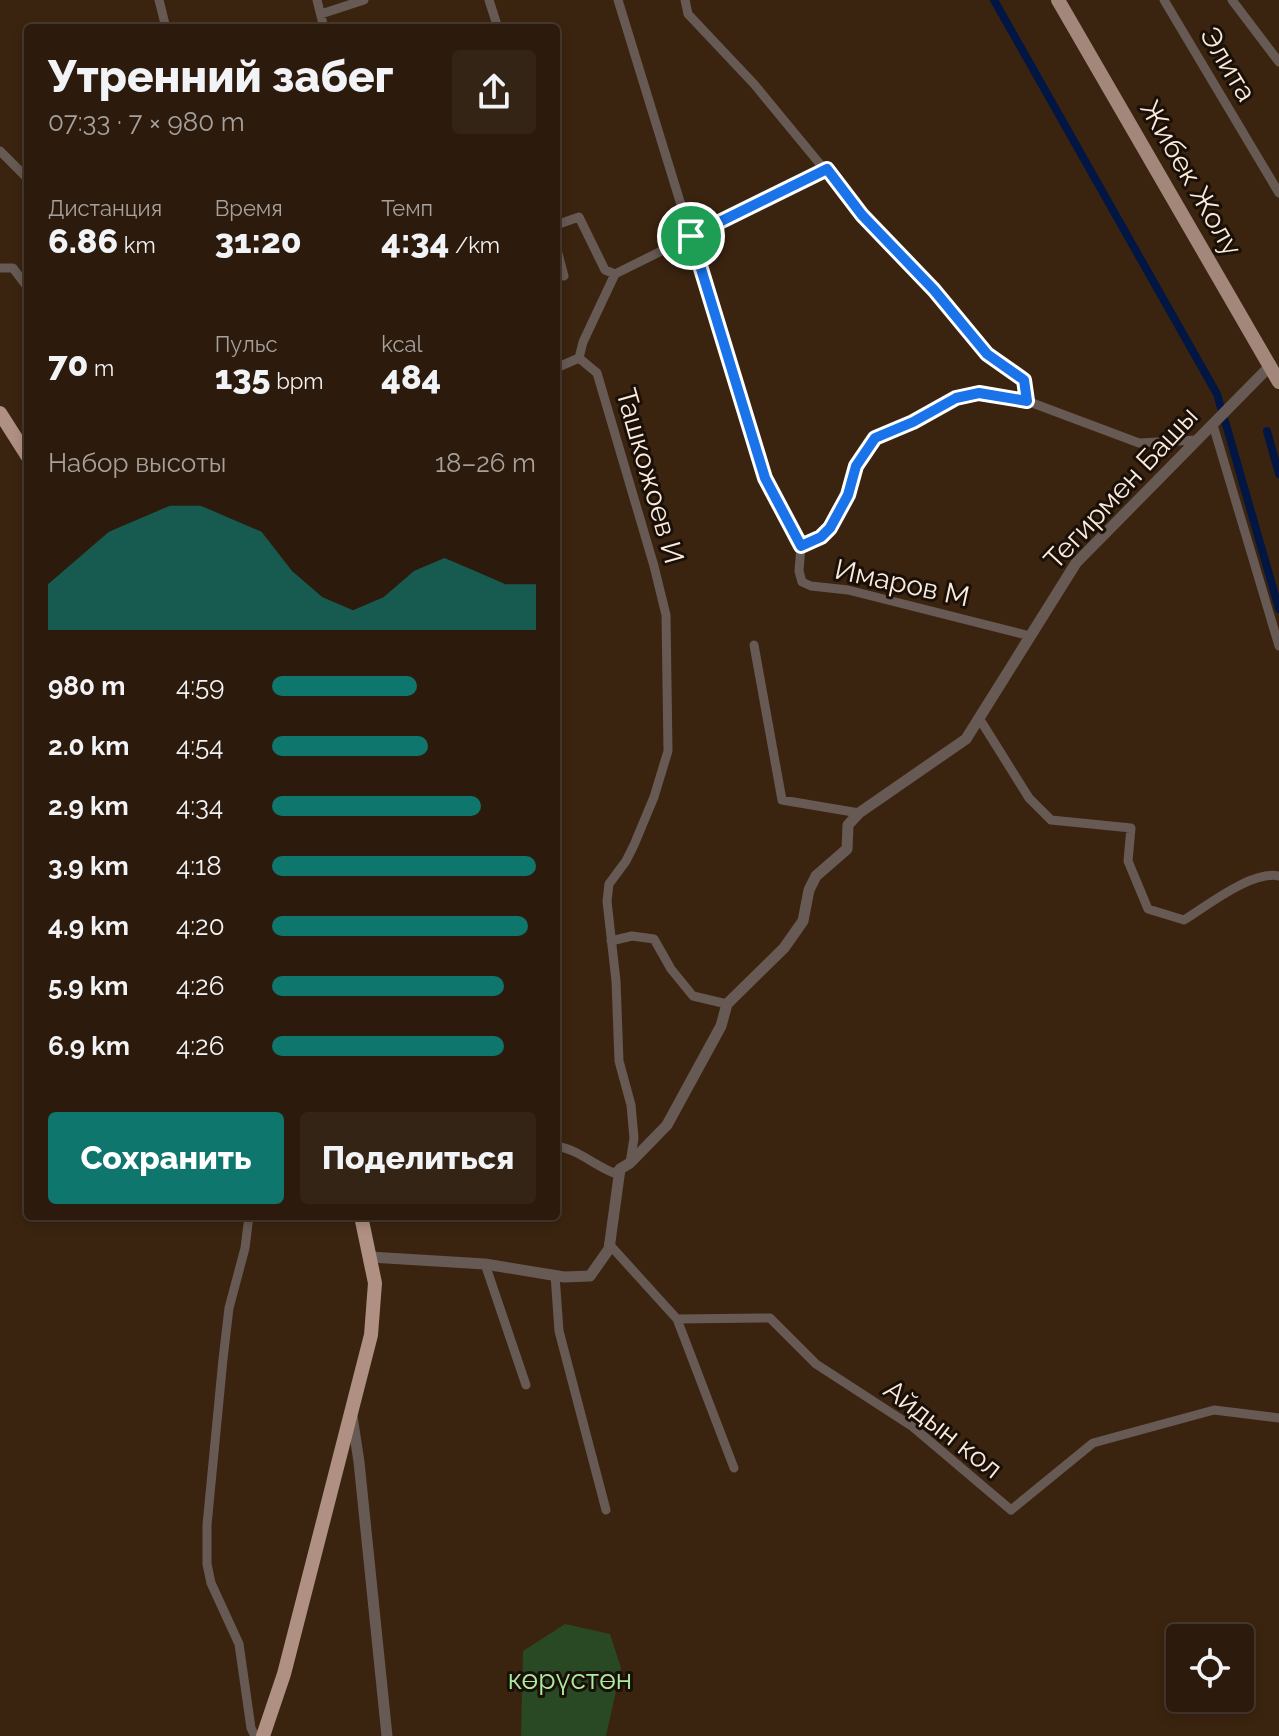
<!DOCTYPE html>
<html lang="ru">
<head>
<meta charset="utf-8">
<style>
	body { margin:0; font-family:Raleway,sans-serif; background:#342415; color:#f1f3f6; height:100vh; display:flex; flex-direction:column; font-size:30px; white-space:nowrap }
	* { box-sizing:border-box; margin:0 }
	p { font-size:26px; color:#a6a19d }
	.icon { flex:none; width:44px; height:44px; fill:none; stroke:currentColor; stroke-width:2; stroke-linecap:round; stroke-linejoin:round }
	.map { position:relative; flex:1; overflow:hidden }
	.side { position:absolute; left:24px; top:24px; width:536px; height:1196px; display:flex; flex-direction:column; background:#2c1b0c; border-radius:8px; box-shadow:0 4px 12px #0003,0 0 0 2px #48392d }
	.side>* { flex:none }
	.buttons { position:absolute; left:1166px; top:1624px; display:grid; gap:16px }
	.buttons a { display:grid; place-items:center; width:88px; height:88px; border-radius:8px; background:#2c1b0c; box-shadow:0 4px 12px #0003,0 0 0 2px #48392d; font-size:40px }
	.pin { position:absolute; display:grid; place-items:center; width:68px; height:68px; color:#fff; margin:-34px; border:4px solid #fff; border-radius:50%; box-shadow:0 2px 8px #0007 }
	.round { display:grid; place-items:center; flex:none; width:84px; height:84px; border-radius:8px; background:#342415 }
	.summary { display:flex; align-items:center; justify-content:space-between; height:136px; padding:0 24px }
	h1 { font-size:44px; font-weight:800; line-height:60px }
	.figures { display:grid; grid-template-columns:repeat(3,1fr); gap:12px; height:136px; padding:8px 24px }
	.figures div { display:grid; align-content:center }
	.figures b { font-size:34px; font-weight:800 }
	.figures small { font-size:22px; font-weight:400 }
	.figures p { font-size:22px }
	.chart { height:224px; padding:16px 24px }
	.chart p { display:flex; justify-content:space-between }
	.chart svg { width:100%; height:144px; margin-top:8px; fill:#0f766e; opacity:.7 }
	.action { display:flex; gap:16px; margin-top:auto; padding:16px 24px }
	.action a { flex:1; height:92px; border-radius:8px; background:#0f766e; color:#fff; font-size:32px; font-weight:800; line-height:92px; text-align:center }
	.action a+a { background:#342415; color:#f1f3f6 }
	ul { padding:0 24px; list-style:none; font-size:26px }
	li { display:grid; grid-template-columns:128px 96px 1fr; align-items:center; height:60px }
	li i { height:20px; border-radius:10px; background:#0f766e }
	.map>svg:first-child { display:block }
</style>
</head>
<body>
<div class="map">
<svg width="1279" height="1736" viewBox="0 0 1279 1736">
	<rect width="100%" height="100%" fill="#3a2410"/>
	<path fill="#284923" d="M565,1624L610,1634L621,1668L606,1736H521L523,1651Z"/>
	<g fill="none" stroke-linecap="round" stroke-linejoin="round">
		<path stroke="#021643" stroke-width="8" d="M994,0L1217,394L1221,408
			M1225,421L1279,609
			M1267,431L1279,474"/>
		<path stroke="#675953" stroke-width="9" d="M159,0L166,28
			M317,0L324,28
			M489,0L498,28
			M618,0L765,478L801,546L799,571L802,582L811,586L848,590L1030,636
			M685,0L688,14L754,84L862,215L934,290L987,354L1024,380L1027,401
			M1164,0L1279,193
			M1232,0L1279,62
			M321,14L364,0
			M0,151L28,179
			M556,225L579,217L605,270L615,274
			M556,246L564,276
			M0,268H13L28,288
			M615,274L827,169
			M579,358L597,373L654,566L666,615L668,751L654,797L634,845L626,861L609,884L607,901L616,981L619,1061L631,1105L634,1138L630,1163
			M579,358L583,342L615,274
			M556,368L579,358
			M1213,425L1279,646
			M801,546L821,537L830,528L848,495L856,466L875,438L913,422L956,398L979,393L1027,401L1139,443L1197,440
			M754,645L782,800L859,813
			M979,718L1029,798L1051,820L1131,828L1128,861L1148,909L1184,920C1207,906 1252,870 1279,876
			M611,941L632,936L654,939L671,969L693,996L727,1004
			M556,1146C577,1149 594,1165 614,1173L620,1169
			M249,1216L245,1248L229,1308L223,1359L207,1525V1564L211,1583L239,1644L251,1728L255,1736
			M609,1244L677,1319L770,1318L816,1364L913,1427L1011,1510L1093,1443L1214,1410L1279,1418
			M485,1264L526,1385
			M555,1275L559,1331L606,1510
			M677,1319L734,1468"/>
		<path stroke="#675953" stroke-width="11" d="M370,1257L485,1264L564,1277L590,1276L609,1249L620,1169L630,1163L667,1125L721,1026L727,1004L784,948L803,921L809,890L816,876L847,849L848,825L859,813L966,739L1076,563L1271,365
			M352,1416L359,1462L387,1736"/>
		<path stroke="#a4877b" stroke-width="14" d="M1058,0L1279,382"/>
		<path stroke="#b09083" stroke-width="14" d="M0,413L28,457
			M263,1736L284,1674L371,1335L375,1283L361,1216"/>
	</g>
	<g fill="none" stroke-linecap="round" stroke-linejoin="round">
		<g stroke="#fff" stroke-width="16">
			<path id="route" d="M827,169L862,215L934,290L987,354L1024,380L1027,401L979,393L956,398L913,422L875,438L856,466L848,495L830,528L821,537L801,546L765,478L691,236Z"/>
		</g>
		<use href="#route" stroke="#1a73e8" stroke-width="10"/>
	</g>
	<g text-anchor="middle" dominant-baseline="central" stroke-width="6" stroke-linejoin="round" paint-order="stroke">
		<g font-size="28" fill="#fbebdf" stroke="#1a1007">
			<text transform="translate(1228 64) rotate(59)">Элита</text>
			<text transform="translate(1191 178) rotate(60)">Жибек Жолу</text>
			<text transform="translate(650 476) rotate(74)">Ташкожоев И</text>
			<text transform="translate(1121 488) rotate(-47)">Тегирмен Башы</text>
			<text transform="translate(902 583) rotate(12)">Имаров М</text>
			<text transform="translate(943 1429) rotate(38)">Айдын кол</text>
		</g>
		<g font-size="28" fill="#abeca1" stroke="#1a1007">
			<text x="570" y="1679">көрүстөн</text>
		</g>
	</g>
</svg>
<div class="buttons">
<a><svg class="icon" aria-label="locate" viewBox="0 0 24 24"><circle cx="12" cy="12" r="6"/><path d="M12 2v4M12 18v4M2 12h4M18 12h4"/></svg></a>
</div>
<div class="pin" style="left:691px;top:236px;background:#1e9e55"><svg class="icon" aria-label="arrive" viewBox="0 0 24 24"><path d="M6 21V4h12l-3 4 3 4H6"/></svg></div>
<section class="side">
<div class="summary"><div><h1>Утренний забег</h1><p>07:33 · 7 × 980 m</p></div><a class="round"><svg class="icon" aria-label="share" viewBox="0 0 24 24"><path d="M12 15V3M7 8l5-5 5 5M5 13v7h14v-7"/></svg></a></div>
<div class="figures">
<div><p>Дистанция</p><b>6.86<small> km</small></b></div>
<div><p>Время</p><b>31:20</b></div>
<div><p>Темп</p><b>4:34<small> /km</small></b></div>
</div>
<div class="figures">
<div><b>70<small> m</small></b></div>
<div><p>Пульс</p><b>135<small> bpm</small></b></div>
<div><p>kcal</p><b>484</b></div>
</div>
<div class="chart"><p><span>Набор высоты</span>18–26 m</p>
<svg viewBox="0 0 160 44" preserveAspectRatio="none"><path d="M0 44V30L10 22L20 14L30 10L40 6L50 6L60 10L70 14L80 26L90 34L100 38L110 34L120 26L130 22L140 26L150 30L160 30V44z"/></svg>
</div>
<ul>
<li><b>980 m</b>4:59<i style="width:55%"></i></li>
<li><b>2.0 km</b>4:54<i style="width:59%"></i></li>
<li><b>2.9 km</b>4:34<i style="width:79%"></i></li>
<li><b>3.9 km</b>4:18<i style="width:100%"></i></li>
<li><b>4.9 km</b>4:20<i style="width:97%"></i></li>
<li><b>5.9 km</b>4:26<i style="width:88%"></i></li>
<li><b>6.9 km</b>4:26<i style="width:88%"></i></li>
</ul>
<div class="action"><a>Сохранить</a><a>Поделиться</a></div>
</section>
</div>
</body>
</html>
